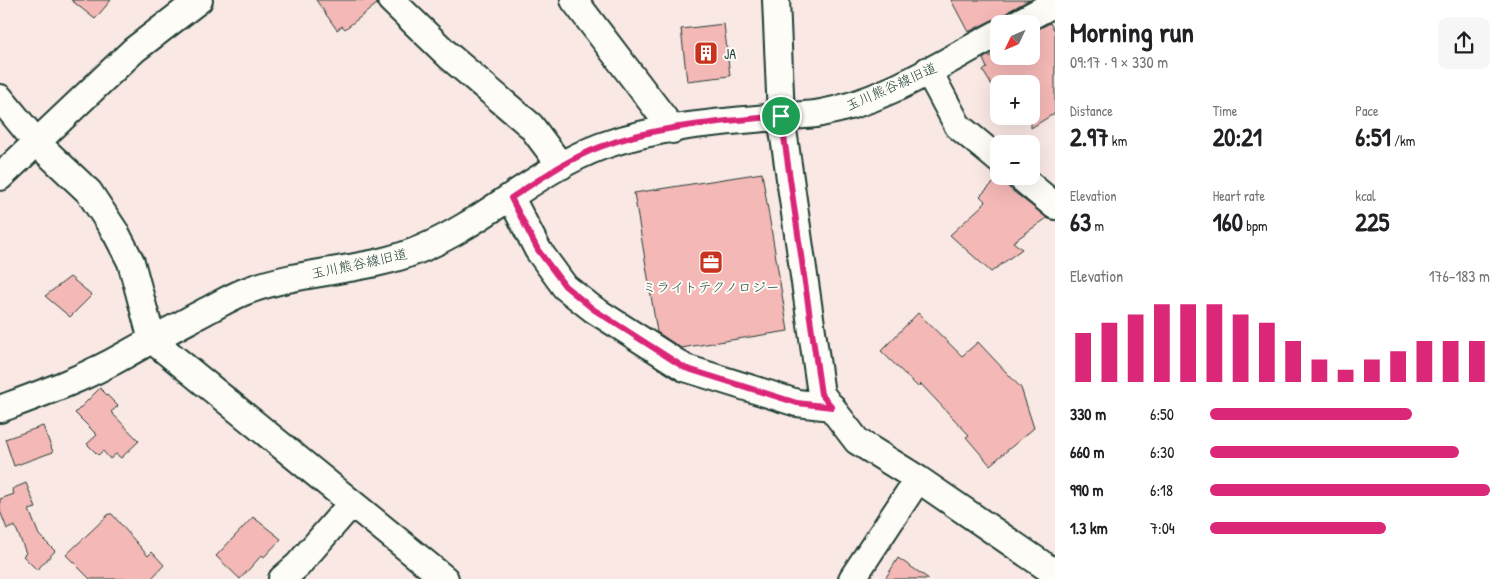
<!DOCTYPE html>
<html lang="en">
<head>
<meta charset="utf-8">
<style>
	body { margin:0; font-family:"Patrick Hand","Klee One",sans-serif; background:#f6f6f6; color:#202124; height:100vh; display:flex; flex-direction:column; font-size:19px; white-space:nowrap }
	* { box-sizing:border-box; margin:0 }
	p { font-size:16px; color:#757577 }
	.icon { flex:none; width:28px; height:28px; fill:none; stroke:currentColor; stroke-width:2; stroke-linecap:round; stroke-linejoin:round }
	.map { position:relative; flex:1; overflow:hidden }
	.panel { display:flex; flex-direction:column; background:#fff; width:450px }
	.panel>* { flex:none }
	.needle { width:32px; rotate:226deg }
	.tools { position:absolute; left:990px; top:15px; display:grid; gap:10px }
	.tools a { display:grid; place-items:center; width:50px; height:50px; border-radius:10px; background:#fff; box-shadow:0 5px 20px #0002; font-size:25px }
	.pin { position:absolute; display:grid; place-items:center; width:42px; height:42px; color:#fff; margin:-21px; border:2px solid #fff; border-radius:50%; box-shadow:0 1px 5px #0007 }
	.round { display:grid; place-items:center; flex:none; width:52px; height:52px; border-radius:10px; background:#f6f6f6 }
	.overview { display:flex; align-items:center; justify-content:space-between; height:85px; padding:0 15px }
	h1 { font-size:28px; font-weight:800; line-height:38px }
	.stats { display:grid; grid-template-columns:repeat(3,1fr); gap:8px; height:85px; padding:5px 15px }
	.stats div { display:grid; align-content:center }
	.stats b { font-size:25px; font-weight:800 }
	.stats small { font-size:14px; font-weight:400 }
	.stats p { font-size:14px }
	.chart { height:140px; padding:10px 15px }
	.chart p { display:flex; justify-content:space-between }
	.chart svg { width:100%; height:90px; margin-top:5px; stroke:#db2777; stroke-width:6 }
	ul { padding:0 15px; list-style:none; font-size:16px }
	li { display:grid; grid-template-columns:80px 60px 1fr; align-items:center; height:38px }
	li i { height:12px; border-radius:6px; background:#db2777 }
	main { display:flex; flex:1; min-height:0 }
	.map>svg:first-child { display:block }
</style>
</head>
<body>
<main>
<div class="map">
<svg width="1055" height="579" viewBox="0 0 1055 579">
	<rect width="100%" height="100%" fill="#fae8e4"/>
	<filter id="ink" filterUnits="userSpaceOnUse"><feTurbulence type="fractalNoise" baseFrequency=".02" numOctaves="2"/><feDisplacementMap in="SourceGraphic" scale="10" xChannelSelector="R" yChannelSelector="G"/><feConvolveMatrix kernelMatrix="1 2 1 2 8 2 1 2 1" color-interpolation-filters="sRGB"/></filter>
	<g filter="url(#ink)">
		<path fill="#f4b8b6" stroke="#1f3d34" d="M71,0H111L95,19Z
			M316,0H376L377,4L345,29L342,26L337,30Z
			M951,0H1029L1009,11L1002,19L992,20L968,32Z
			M1050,23L1055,31V113L1031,128V84H991L983,71L987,68L983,59L987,56H1031V33Z
			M724,24L730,76L687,81L681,29Z
			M762,173L788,331L681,348L657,332L634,193Z
			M1000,176H1004L1009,188L1047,218L1013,242L1022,249L991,272L950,235L986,202L980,196Z
			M70,277L92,295L70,317L45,296Z
			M918,313L962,356L978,342L1021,388L1034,428L990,465L966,437L969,435L921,384L918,387L881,351Z
			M100,388L118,406L111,412L139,441L121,458L116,454L110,459L103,451L98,455L87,444L97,435L75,413Z
			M43,426L53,452L14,466L5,439Z
			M26,483L36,508L29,510L39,535L55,551L37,570L23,556L26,553L15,526L7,529L0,511V499L14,494L12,489Z
			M109,514H112L148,556L152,552L164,565L151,579H90L66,555Z
			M253,517L281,539L264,557L262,555L240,579L216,556Z
			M898,558L929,579H885Z"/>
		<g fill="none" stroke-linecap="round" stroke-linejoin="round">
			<g stroke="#1f3d34" stroke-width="30">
				<path id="minor" d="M391,0L449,56L531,126L561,166
					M574,0L673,130
					M776,0L781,116L821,394L857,441L918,479L1055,573
					M1016,24L1055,3
					M928,70L958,126L999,160
					M0,98L37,143L89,192L116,233L131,262L152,340L445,579
					M1019,176L1055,206
					M0,177L134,50L199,0
					M511,198L538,250L565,287L593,309L685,368L797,403L832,407
					M0,409C43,393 85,378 125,355C151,340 178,326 206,311C220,304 234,295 249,290C306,269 369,272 423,248C486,221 537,170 602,146C658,126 720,122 778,117C792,115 807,116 821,113C884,102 943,62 999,33
					M282,579L298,565L352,503
					M852,579L918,479"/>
			</g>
			<use href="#minor" stroke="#fdfcf7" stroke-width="26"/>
		</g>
	</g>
	<g fill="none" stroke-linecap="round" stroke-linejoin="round" filter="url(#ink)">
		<g stroke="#fff" stroke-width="10">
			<path id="route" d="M781,116L821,394L832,407L797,403L685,368L593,309L565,286L538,250L511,198C540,179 568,159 600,147C657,125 721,122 781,116Z"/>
		</g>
		<use href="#route" stroke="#db2777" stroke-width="6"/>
	</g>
	<defs>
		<g id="building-square" transform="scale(1.25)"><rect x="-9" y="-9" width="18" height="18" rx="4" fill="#c8321e" stroke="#fdfcf7"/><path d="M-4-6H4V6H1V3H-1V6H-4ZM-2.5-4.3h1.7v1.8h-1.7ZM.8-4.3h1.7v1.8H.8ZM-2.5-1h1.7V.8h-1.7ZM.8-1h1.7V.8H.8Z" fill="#fff"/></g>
		<g id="office-square" transform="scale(1.25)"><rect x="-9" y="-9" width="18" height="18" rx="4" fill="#c8321e" stroke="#fdfcf7"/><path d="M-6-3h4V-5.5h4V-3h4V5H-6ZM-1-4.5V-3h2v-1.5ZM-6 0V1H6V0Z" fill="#fff"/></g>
	</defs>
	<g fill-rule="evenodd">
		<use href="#building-square" x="706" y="53"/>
		<use href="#office-square" x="711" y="262"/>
	</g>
	<g text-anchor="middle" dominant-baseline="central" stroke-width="4" stroke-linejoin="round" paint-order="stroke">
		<g font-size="14" fill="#1f3d34" stroke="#fdfcf7" text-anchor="start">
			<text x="724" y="53">JA</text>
			<text x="711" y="286" text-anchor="middle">ミライトテクノロジー</text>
		</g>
		<g font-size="14" fill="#1f3d34" stroke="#fdfcf7">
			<text transform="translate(891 86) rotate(-24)">玉川熊谷線旧道</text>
			<text transform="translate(359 263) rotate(-12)">玉川熊谷線旧道</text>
		</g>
	</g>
</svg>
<div class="tools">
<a><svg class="needle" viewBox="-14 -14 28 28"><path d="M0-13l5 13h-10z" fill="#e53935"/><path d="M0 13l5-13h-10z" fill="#757577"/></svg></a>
<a>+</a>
<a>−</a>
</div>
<div class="pin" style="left:781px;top:116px;background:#1e9e55"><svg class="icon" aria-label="arrive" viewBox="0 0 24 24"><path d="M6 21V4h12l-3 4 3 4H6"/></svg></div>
</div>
<section class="panel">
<div class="overview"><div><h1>Morning run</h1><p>09:17 · 9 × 330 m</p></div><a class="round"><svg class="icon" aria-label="share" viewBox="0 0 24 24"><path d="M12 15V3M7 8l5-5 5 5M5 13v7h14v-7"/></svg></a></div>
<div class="stats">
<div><p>Distance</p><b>2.97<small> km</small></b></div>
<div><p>Time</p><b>20:21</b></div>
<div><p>Pace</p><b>6:51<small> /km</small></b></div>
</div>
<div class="stats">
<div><p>Elevation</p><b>63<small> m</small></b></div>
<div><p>Heart rate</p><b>160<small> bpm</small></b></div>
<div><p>kcal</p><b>225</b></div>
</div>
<div class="chart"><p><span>Elevation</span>176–183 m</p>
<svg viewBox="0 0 160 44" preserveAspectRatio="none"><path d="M5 44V20M15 44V15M25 44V11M35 44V6M45 44V6M55 44V6M65 44V11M75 44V15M85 44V24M95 44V33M105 44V38M115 44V33M125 44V29M135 44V24M145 44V24M155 44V24"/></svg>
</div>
<ul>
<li><b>330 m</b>6:50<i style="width:72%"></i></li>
<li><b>660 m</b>6:30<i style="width:89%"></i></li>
<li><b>990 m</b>6:18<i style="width:100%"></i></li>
<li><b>1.3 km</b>7:04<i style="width:63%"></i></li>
</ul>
</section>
</main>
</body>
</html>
